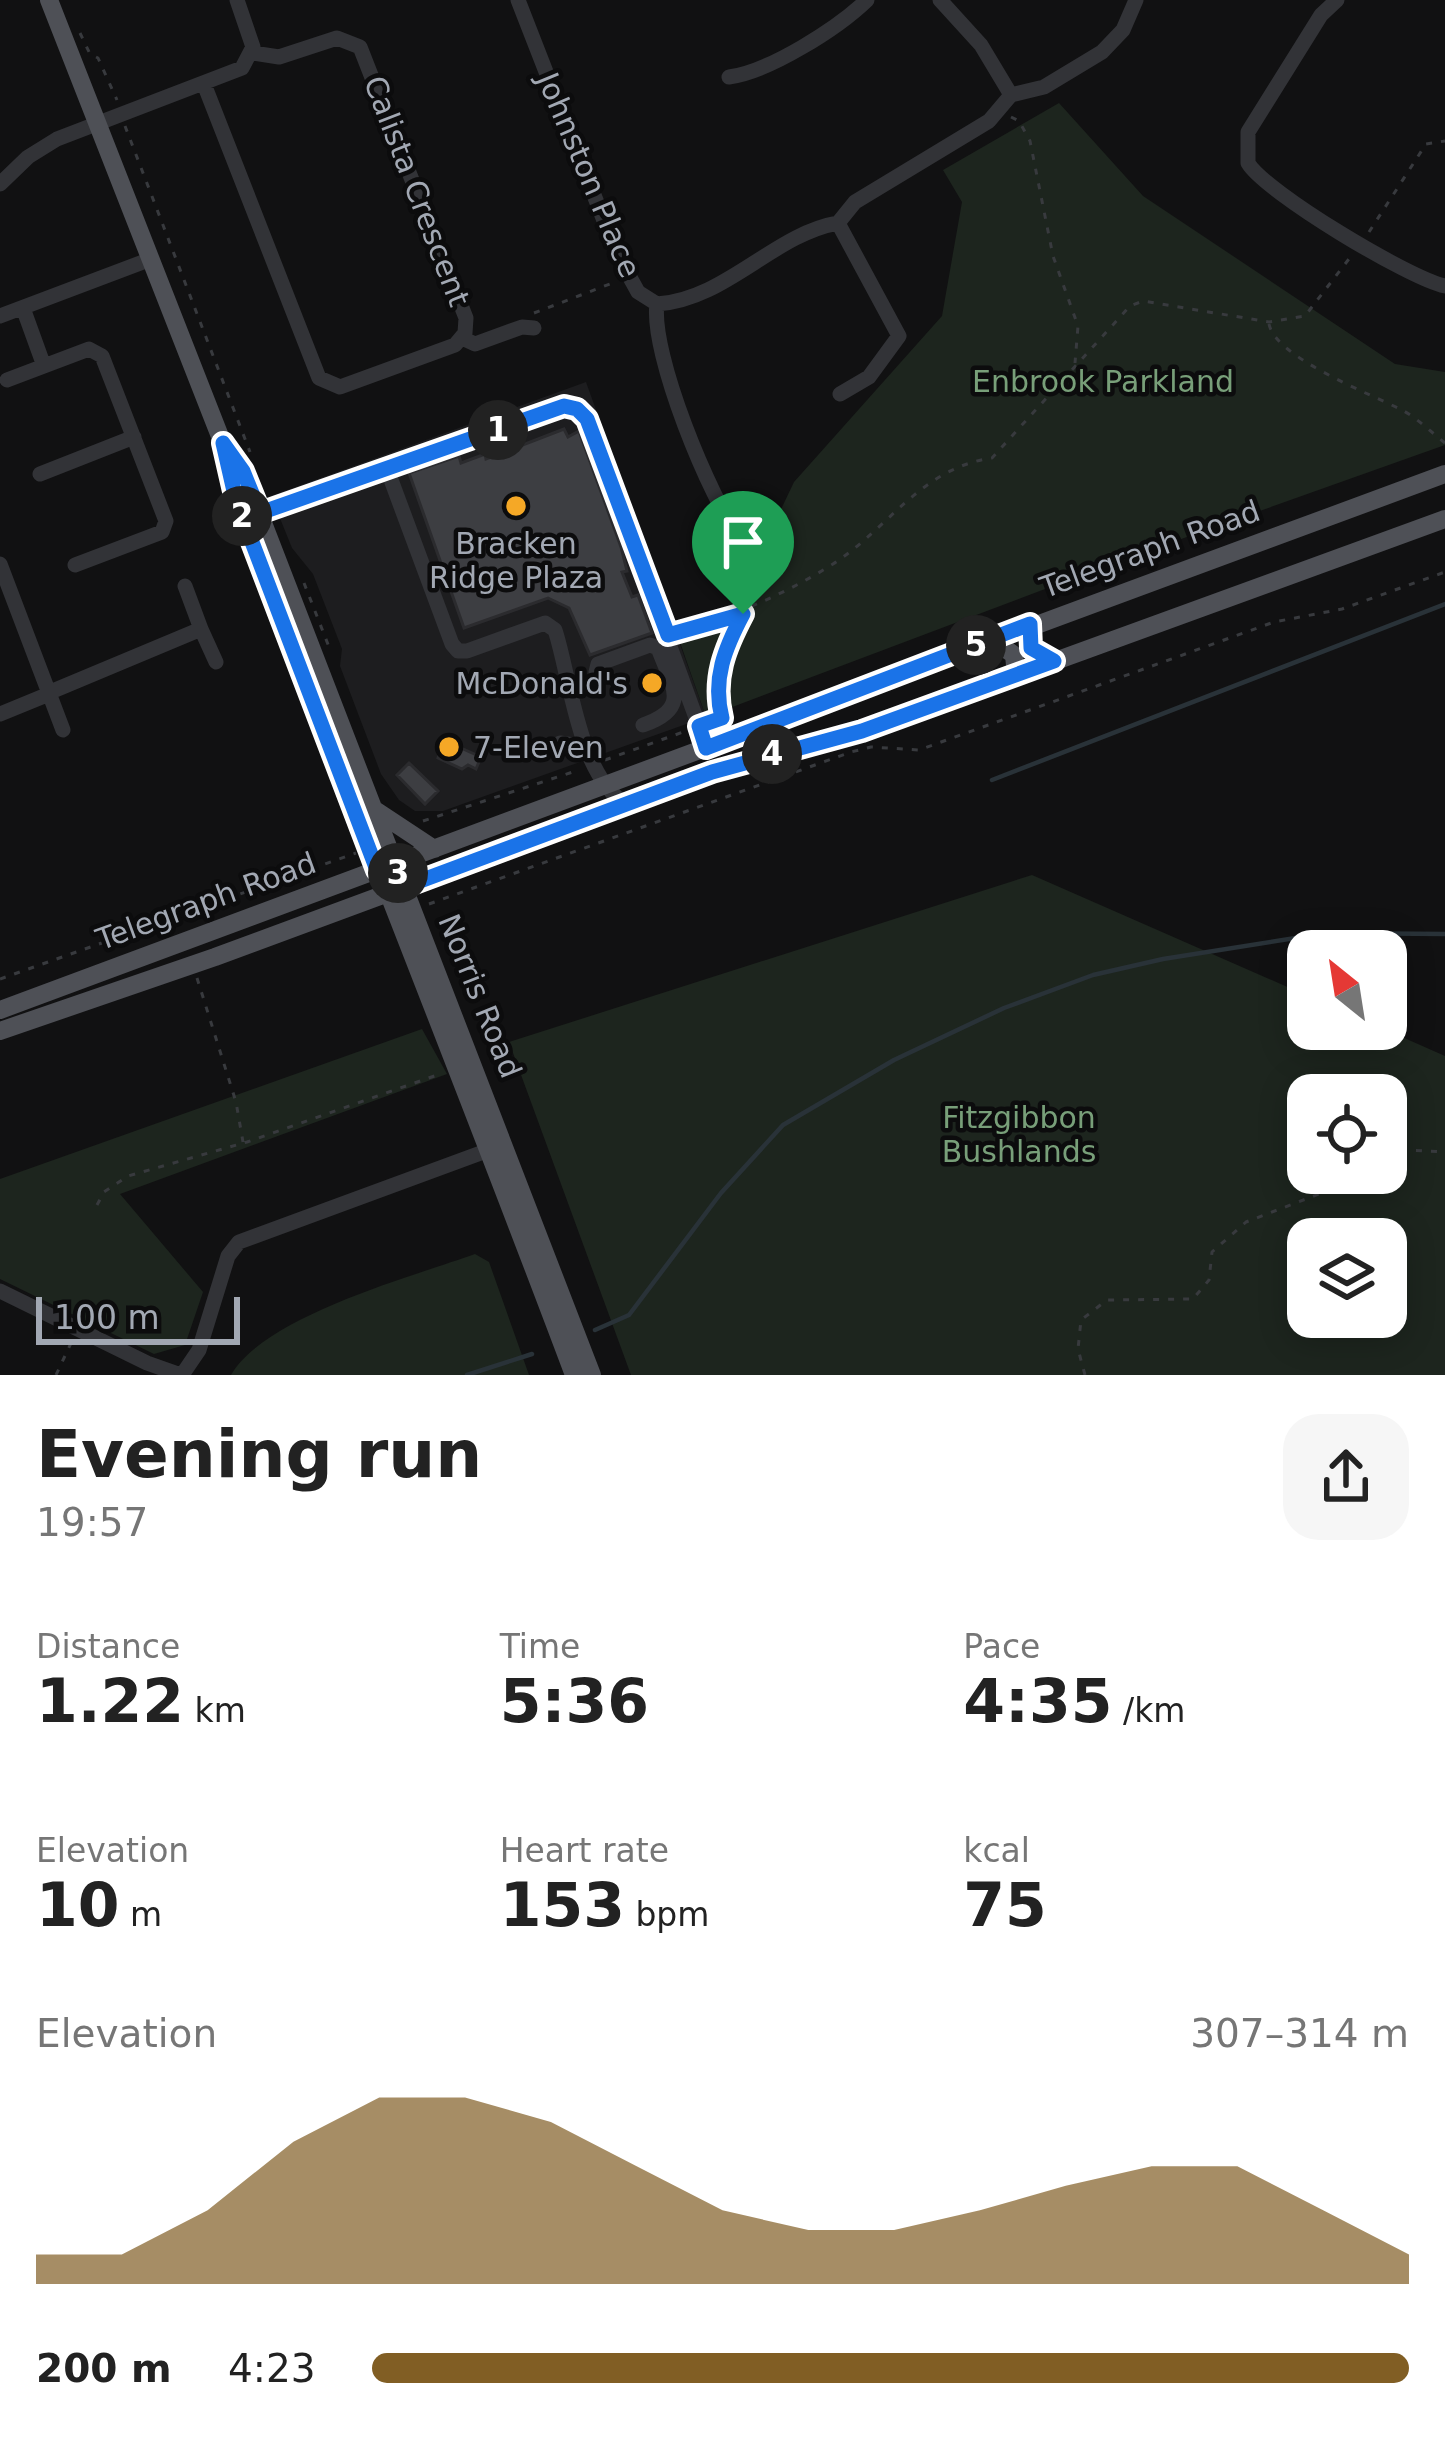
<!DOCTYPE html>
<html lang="en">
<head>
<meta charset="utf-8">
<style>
	body { margin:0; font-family:"DejaVu Sans",sans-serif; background:#f6f6f6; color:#222; height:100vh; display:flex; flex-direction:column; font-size:45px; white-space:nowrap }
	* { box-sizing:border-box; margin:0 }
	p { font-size:39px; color:#767676 }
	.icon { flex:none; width:66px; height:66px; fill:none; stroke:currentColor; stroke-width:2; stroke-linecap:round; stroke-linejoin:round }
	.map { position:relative; height:1375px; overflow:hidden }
	.drawer { display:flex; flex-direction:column; background:#fff; flex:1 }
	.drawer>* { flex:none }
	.needle { width:78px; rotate:330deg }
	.buttons { position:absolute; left:1287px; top:930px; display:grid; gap:24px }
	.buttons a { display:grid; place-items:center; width:120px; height:120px; border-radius:24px; background:#fff; box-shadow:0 6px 30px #0003; font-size:60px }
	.scale { position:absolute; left:36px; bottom:30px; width:204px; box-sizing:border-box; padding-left:12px; border:6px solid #a2a8b3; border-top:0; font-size:33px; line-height:42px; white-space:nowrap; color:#a2a8b3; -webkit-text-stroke:9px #0c0c0d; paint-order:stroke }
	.pin { position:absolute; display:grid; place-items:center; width:102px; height:102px; color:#fff; margin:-123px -51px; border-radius:50% 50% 50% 0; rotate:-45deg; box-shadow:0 0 12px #0007 }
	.pin .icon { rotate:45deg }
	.km { position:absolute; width:60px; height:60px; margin:-30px; border-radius:50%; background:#222; color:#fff; font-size:33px; line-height:60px; text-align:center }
	.round { display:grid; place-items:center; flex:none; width:126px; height:126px; border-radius:36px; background:#f6f6f6 }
	.headline { display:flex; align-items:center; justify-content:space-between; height:204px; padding:0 36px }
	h1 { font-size:66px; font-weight:700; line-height:90px }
	.metrics { display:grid; grid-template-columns:repeat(3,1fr); gap:18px; height:204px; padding:12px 36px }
	.metrics div { display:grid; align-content:center }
	.metrics b { font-size:60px; font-weight:700 }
	.metrics small { font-size:33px; font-weight:400 }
	.metrics p { font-size:33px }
	.chart { height:336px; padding:24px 36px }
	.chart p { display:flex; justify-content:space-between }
	.chart svg { width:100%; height:216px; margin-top:12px; fill:#815e24; opacity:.7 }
	ul { padding:0 36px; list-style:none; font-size:39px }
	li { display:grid; grid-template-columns:192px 144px 1fr; align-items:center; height:90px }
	li i { height:30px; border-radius:15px; background:#815e24 }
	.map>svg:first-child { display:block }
</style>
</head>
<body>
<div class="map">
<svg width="1445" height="1375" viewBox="0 0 1445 1375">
	<rect width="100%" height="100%" fill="#111112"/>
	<path fill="#1d1d1f" d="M586,382L706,717L443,811H415L399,800L381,774L340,666L342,649L313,574L292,548L271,496Z"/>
	<path fill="#1d251e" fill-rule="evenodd" d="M1059,103L1143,196L1395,364L1445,372V445L1111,564L706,717L674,625L736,604L794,482L942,316L962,202L943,170Z
		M1032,875L1308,996V1029H1384L1445,1056V1375H631L509,1042ZM1386,1095V1173H1308V1095ZM1386,1239V1317H1308V1239Z
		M422,1029L447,1074L120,1194L203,1292L185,1345L154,1354L0,1279V1179Z
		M475,1254L489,1262L529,1375H231C265,1316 411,1277 475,1254Z"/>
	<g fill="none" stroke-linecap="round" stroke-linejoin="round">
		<path stroke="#293238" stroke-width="4.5" d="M992,780L1445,604
			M595,1330L629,1315L721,1193L783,1125L894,1060L1004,1008L1093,975L1163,959L1327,933L1445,934
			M467,1375L532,1354"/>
	</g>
	<path fill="#3d3e42" stroke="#2b2b2e" stroke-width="3" d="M564,429L568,437L579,431L621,547L627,571L622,572L632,597L638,595L652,633L590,655L569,608L548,598L464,628L409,473L459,456L461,463L485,454L486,459Z
		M443,740L481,757L476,769L468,765L462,769L438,758Z
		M409,763L438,791L425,804L397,775Z"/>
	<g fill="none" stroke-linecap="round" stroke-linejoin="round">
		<path stroke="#383a3e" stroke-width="3" stroke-dasharray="6 9" stroke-linecap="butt" d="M80,33L90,54L98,58L117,100
			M1011,117L1019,121L1030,141L1053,256L1078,326L1075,363
			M125,126L250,452
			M1369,232L1426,144L1445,141
			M534,313L615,282
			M1269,324C1275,357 1370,394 1400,409C1416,417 1431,432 1445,443
			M304,583L331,652
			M681,632C736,614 784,595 833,564C889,528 921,468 992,458L1130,306L1143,301L1269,322L1305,316L1352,255
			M712,722L722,718C712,681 724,652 741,619C749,601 746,572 745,553
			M605,760L686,731
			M423,821L579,770
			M429,904L851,752L871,747L919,750L1274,622L1342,609L1445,572
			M197,978L236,1102L243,1142
			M0,979L356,853
			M1386,1149L1445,1152
			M97,1205L104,1192L128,1176L247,1142L440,1074
			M56,1375L72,1341
			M1085,1375L1078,1349L1081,1320L1107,1300L1193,1299L1209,1280L1212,1252L1246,1222L1319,1194L1355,1173"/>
		<path stroke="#323337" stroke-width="15" d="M518,0L617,254L638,292L657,304
			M940,0L981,45L1011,95
			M1337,0L1321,15L1248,132V163C1265,192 1410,279 1445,286
			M729,77C769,72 838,28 867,0
			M204,84L319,378L340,387L455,345L465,333L466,318L360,47L337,38L279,57L253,53
			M0,184L28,157L57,139L242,68L253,47L237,0
			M838,223L899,336L869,377L840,394
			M657,304C725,300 774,234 838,223L855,202L989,121L1011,95L1044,87L1102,52L1123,30L1136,0
			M657,304C650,353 710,499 741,540
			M23,308L44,366L89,349L102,356L166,521L162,532L75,565
			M0,316L151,259
			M462,338L475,344L522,327L534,328
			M7,380L44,366
			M377,472L564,406L577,409L587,419L707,748
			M40,474L134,437
			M251,517L377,472L390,477L452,644L458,651H467L545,623L555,630C571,679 578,775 626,804
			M0,564L63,730
			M201,629L216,662
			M596,672L598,664L650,645L658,648C672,686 692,708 643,725
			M48,693L201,629L185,586
			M0,714L49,694
			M560,743L588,747
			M0,1291L147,1363L181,1375
			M182,1375L199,1350L228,1256L239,1242L497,1147"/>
		<path stroke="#4e5056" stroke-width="18" d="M49,0L223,444L235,500C348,792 464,1082 574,1375
			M226,447L243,471L592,1375
			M1031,624V648L1054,661
			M992,639L1014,655L1016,675
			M372,808L434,849
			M0,1010C482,830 963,652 1445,474
			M0,1031L215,957L712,773L891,721L1445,519"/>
	</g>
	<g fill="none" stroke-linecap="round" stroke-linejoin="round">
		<g stroke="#fff" stroke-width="24">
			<path id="route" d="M564,406L577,409L587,419L668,635L743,614C725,648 712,679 722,718L699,726L706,748L1030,624L1031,648L1054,661L862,731L712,772L404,887L394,864L377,870L236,500L223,443L243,471L260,513Z"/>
		</g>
		<use href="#route" stroke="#1a73e8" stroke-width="15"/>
	</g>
	<g fill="#f5a826" stroke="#0c0c0d" stroke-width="4.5">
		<circle cx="516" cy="506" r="12"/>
		<circle cx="652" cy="683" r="12"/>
		<circle cx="449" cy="747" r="12"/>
	</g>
	<g text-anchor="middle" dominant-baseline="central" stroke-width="9" stroke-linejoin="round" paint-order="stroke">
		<g font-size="30" fill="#a2a8b3" stroke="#0c0c0d">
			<text transform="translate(589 175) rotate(67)">Johnston Place</text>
			<text transform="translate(417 191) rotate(69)">Calista Crescent</text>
			<text transform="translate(1150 549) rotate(-20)">Telegraph Road</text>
			<text transform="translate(206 901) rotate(-20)">Telegraph Road</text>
			<text transform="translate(480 996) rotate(68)">Norris Road</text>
		</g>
		<g font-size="30" fill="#789f79" stroke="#0c0c0d">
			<text x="1103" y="381">Enbrook Parkland</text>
			<text x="1019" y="1117">Fitzgibbon<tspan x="1019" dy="34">Bushlands</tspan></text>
		</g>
		<g font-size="30" fill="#a2a8b3" stroke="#0c0c0d">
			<text x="516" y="543">Bracken<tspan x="516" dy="34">Ridge Plaza</tspan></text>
			<text x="628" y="683" text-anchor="end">McDonald's</text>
			<text x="473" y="747" text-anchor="start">7-Eleven</text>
		</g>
	</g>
</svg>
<div class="buttons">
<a><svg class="needle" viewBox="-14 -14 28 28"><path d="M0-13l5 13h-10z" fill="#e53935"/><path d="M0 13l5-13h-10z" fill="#767676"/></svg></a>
<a><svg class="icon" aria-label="locate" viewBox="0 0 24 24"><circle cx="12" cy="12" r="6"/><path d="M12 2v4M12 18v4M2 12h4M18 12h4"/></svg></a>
<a><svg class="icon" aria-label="layers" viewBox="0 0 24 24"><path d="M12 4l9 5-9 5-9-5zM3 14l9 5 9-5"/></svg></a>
</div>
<div class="scale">100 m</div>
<div class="pin" style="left:743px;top:614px;background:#1e9e55"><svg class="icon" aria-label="arrive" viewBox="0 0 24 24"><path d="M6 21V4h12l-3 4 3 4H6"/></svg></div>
<b class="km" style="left:498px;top:430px">1</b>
<b class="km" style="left:242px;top:516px">2</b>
<b class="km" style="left:398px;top:873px">3</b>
<b class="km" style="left:772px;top:754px">4</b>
<b class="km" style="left:976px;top:645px">5</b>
</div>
<section class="drawer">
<div class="headline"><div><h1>Evening run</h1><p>19:57</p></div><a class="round"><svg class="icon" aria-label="share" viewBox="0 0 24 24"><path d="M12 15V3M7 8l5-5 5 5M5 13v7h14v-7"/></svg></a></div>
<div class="metrics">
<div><p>Distance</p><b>1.22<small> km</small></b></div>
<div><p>Time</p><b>5:36</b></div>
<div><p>Pace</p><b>4:35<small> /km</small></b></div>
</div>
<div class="metrics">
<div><p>Elevation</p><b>10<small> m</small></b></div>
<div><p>Heart rate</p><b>153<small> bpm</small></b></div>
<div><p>kcal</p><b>75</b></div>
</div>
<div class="chart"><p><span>Elevation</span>307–314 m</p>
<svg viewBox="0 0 160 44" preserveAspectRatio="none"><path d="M0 44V38L10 38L20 29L30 15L40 6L50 6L60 11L70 20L80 29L90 33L100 33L110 29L120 24L130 20L140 20L150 29L160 38V44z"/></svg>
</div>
<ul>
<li><b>200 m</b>4:23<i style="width:100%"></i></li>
</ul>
</section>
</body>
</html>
